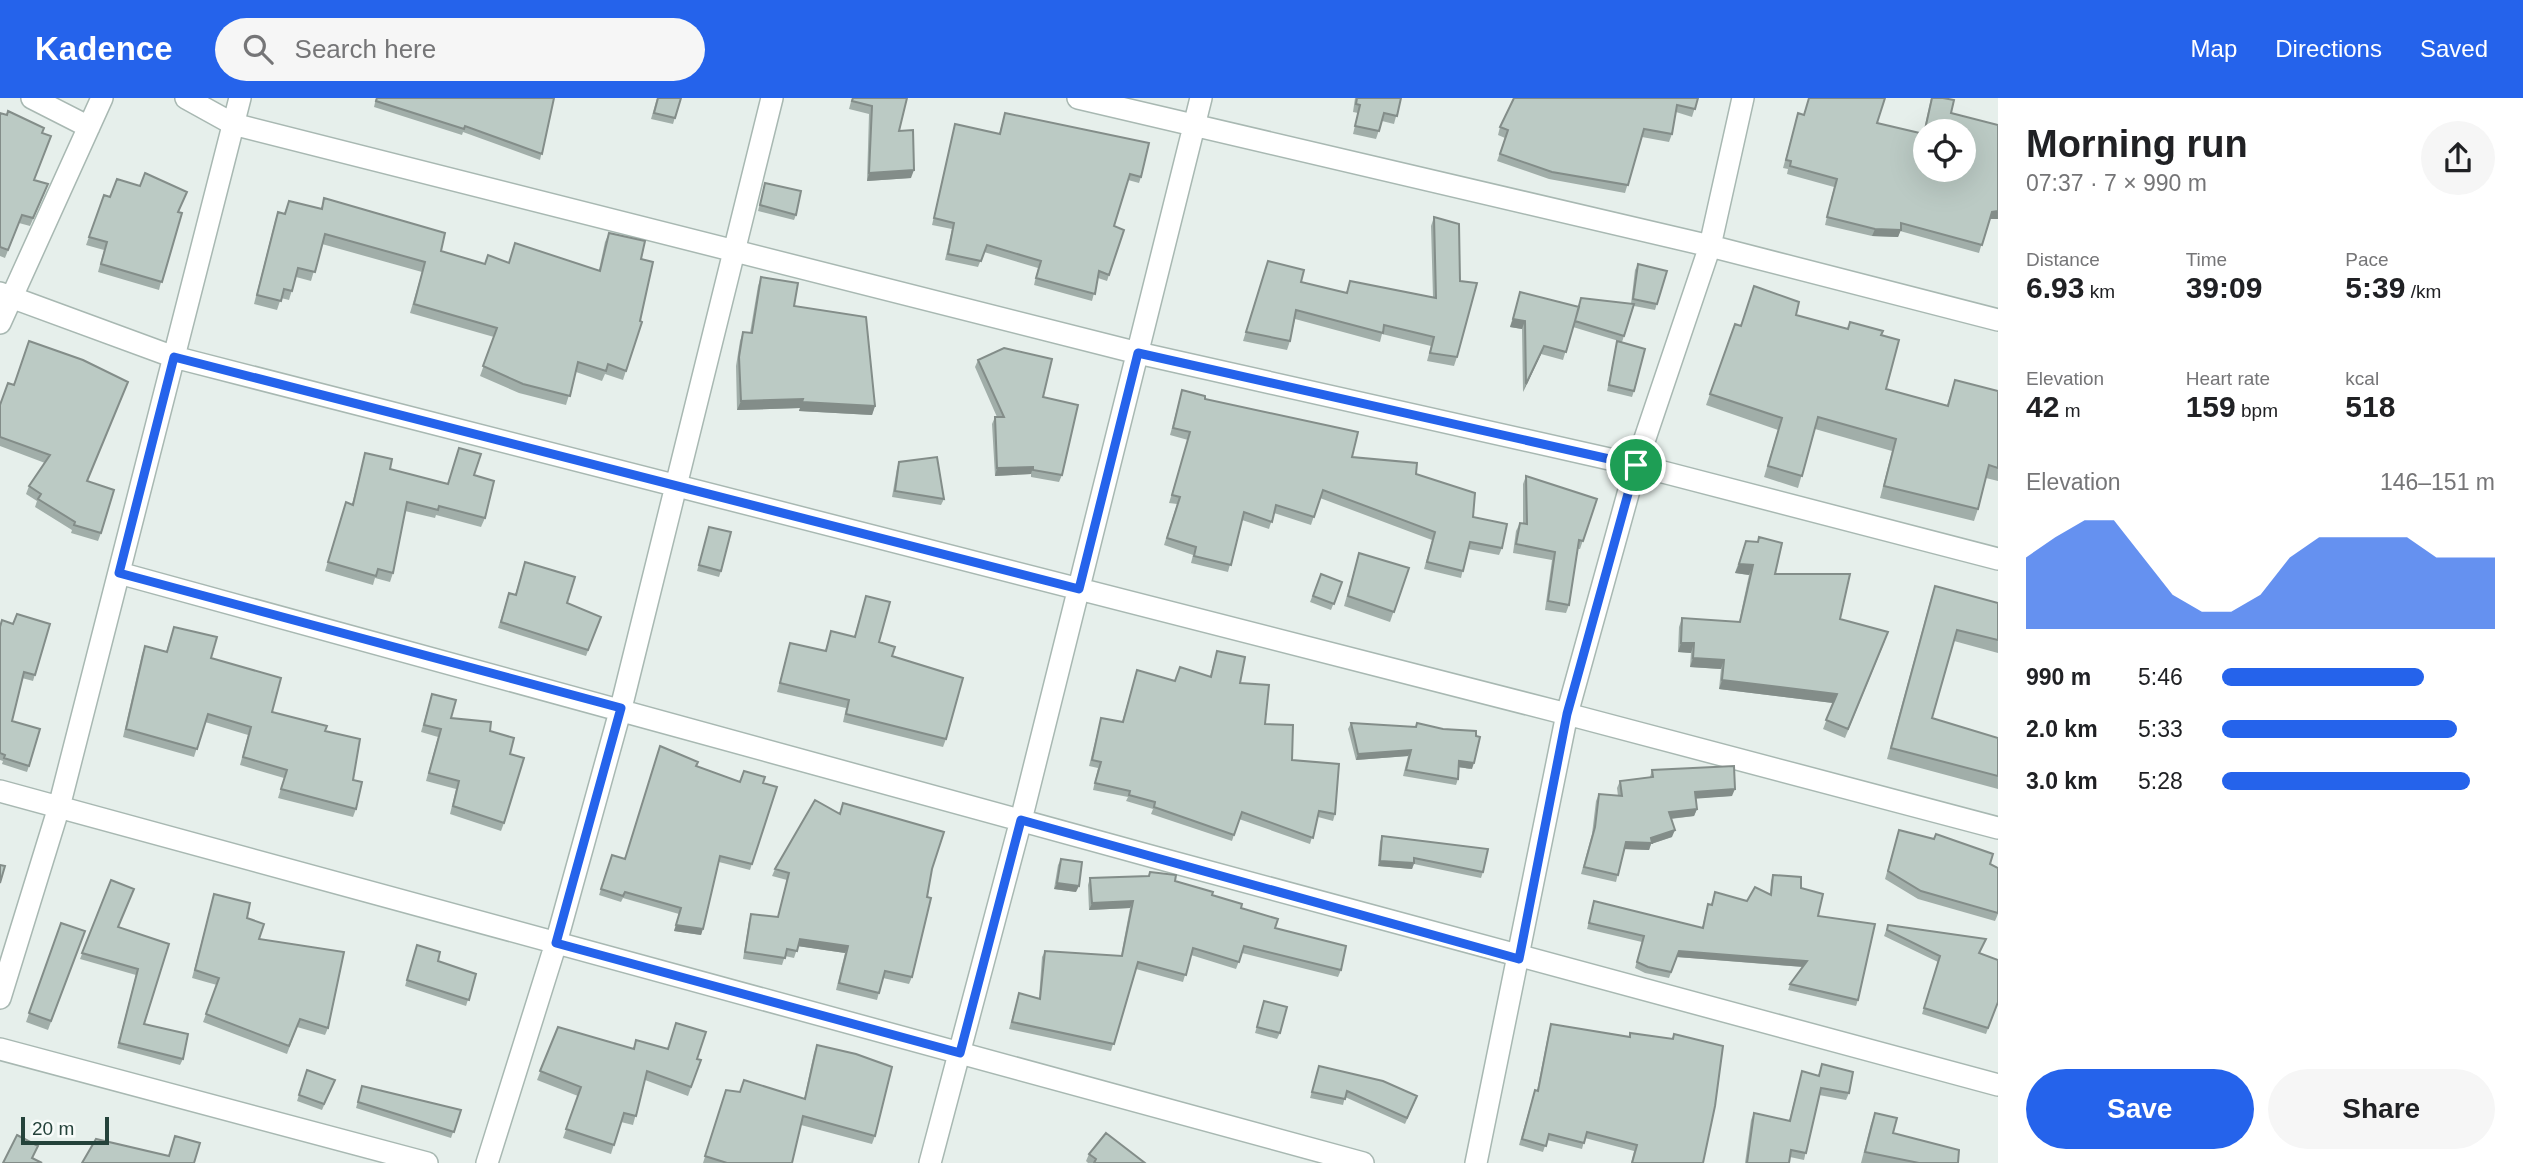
<!DOCTYPE html>
<html lang="en">
<head>
<meta charset="utf-8">
<style>
	body { margin:0; font-family:Helvetica,sans-serif; background:#f6f6f6; color:#202124; height:100vh; display:flex; flex-direction:column; font-size:26px; white-space:nowrap }
	* { box-sizing:border-box; margin:0 }
	p { font-size:23px; color:#757577 }
	.icon { flex:none; width:38px; height:38px; fill:none; stroke:currentColor; stroke-width:2; stroke-linecap:round; stroke-linejoin:round }
	.map { position:relative; flex:1; overflow:hidden }
	.details { display:flex; flex-direction:column; background:#fff; width:525px }
	.details>* { flex:none }
	.buttons { position:absolute; left:1913px; top:21px; display:grid; gap:14px }
	.buttons a { display:grid; place-items:center; width:63px; height:63px; border-radius:50%; background:#fff; box-shadow:0 7px 28px #0002; font-size:35px }
	.scale { position:absolute; left:21px; bottom:18px; width:88px; box-sizing:border-box; padding-left:7px; border:4px solid #24423a; border-top:0; font-size:19px; line-height:24px; white-space:nowrap; color:#24423a; -webkit-text-stroke:5px #f7fbf9; paint-order:stroke }
	.pin { position:absolute; display:grid; place-items:center; width:60px; height:60px; color:#fff; margin:-30px; border:4px solid #fff; border-radius:50%; box-shadow:0 2px 7px #0007 }
	.round { display:grid; place-items:center; flex:none; width:74px; height:74px; border-radius:37px; background:#f6f6f6 }
	.overview { display:flex; align-items:center; justify-content:space-between; height:119px; padding:0 28px }
	h1 { font-size:38px; font-weight:800; line-height:52px }
	.metrics { display:grid; grid-template-columns:repeat(3,1fr); gap:10px; height:119px; padding:7px 28px }
	.metrics div { display:grid; align-content:center }
	.metrics b { font-size:30px; font-weight:800 }
	.metrics small { font-size:19px; font-weight:400 }
	.metrics p { font-size:19px }
	.chart { height:196px; padding:14px 28px }
	.chart p { display:flex; justify-content:space-between }
	.chart svg { width:100%; height:126px; margin-top:7px; fill:#2563eb; opacity:.7 }
	.cta { display:flex; gap:14px; margin-top:auto; padding:14px 28px }
	.cta a { flex:1; height:80px; border-radius:42px; background:#2563eb; color:#fff; font-size:28px; font-weight:800; line-height:80px; text-align:center }
	.cta a+a { background:#f6f6f6; color:#202124 }
	ul { padding:0 28px; list-style:none; font-size:23px }
	li { display:grid; grid-template-columns:112px 84px 1fr; align-items:center; height:52px }
	li i { height:18px; border-radius:9px; background:#2563eb }
	header { display:flex; align-items:center; gap:42px; box-sizing:border-box; height:98px; padding:0 35px; background:#2563eb; color:#fff }
	header strong { font-size:33px }
	nav { display:flex; gap:38px; margin-inline-start:auto; font-size:24px }
	.search { width:490px; height:63px; background:#f6f6f6; display:flex; align-items:center; gap:18px; box-sizing:border-box; padding:0 24px; border-radius:38px; color:#757577; font-size:26px }
	main { display:flex; flex:1; min-height:0 }
	.map>svg:first-child { display:block }
</style>
</head>
<body>
<header>
<strong>Kadence</strong>
<div class="search"><svg class="icon" aria-label="search" viewBox="0 0 24 24"><circle cx="10" cy="10" r="6"/><path d="M15 15l6 6"/></svg>Search here</div>
<nav><a>Map</a><a>Directions</a><a>Saved</a></nav>
</header>
<main>
<div class="map">
<svg width="1998" height="1065" viewBox="0 0 1998 1065">
	<rect width="100%" height="100%" fill="#e6efeb"/>
	<g fill="none" stroke-linecap="round" stroke-linejoin="round">
		<g stroke="#a8b8b2" stroke-width="24">
			<path id="minor" d="M32,0L89,29
				M186,0L233,26L1138,255L1636,367L1998,461
				M1078,0L1710,148L1998,222
				M0,195L174,259L1567,616L1998,730
				M0,225L102,0
				M119,475C746,644 1370,822 1998,987
				M0,693L1363,1065
				M0,900L59,709L240,0
				M0,951L427,1065
				M487,1065L556,845L621,610L772,0
				M930,1065L1021,722L1201,0
				M1476,1065L1567,616L1636,367L1710,148L1743,0"/>
		</g>
		<use href="#minor" stroke="#fff" stroke-width="21"/>
	</g>
	<path fill="#a1aea9" d="M376,0H554L540,62L463,34L462,37L374,9Z
		M657,0H681L673,26L651,21Z
		M852,0H907L899,33L911,80L867,83L869,16L849,11Z
		M1355,0H1401L1394,26L1382,23L1376,41L1353,36L1358,15L1353,14Z
		M1698,0L1692,19L1676,14L1672,36L1669,44L1642,39L1625,95L1549,81L1497,63L1505,40L1498,37L1500,29Z
		M1931,0L1951,15L1998,27V121H1989L1979,155L1900,133L1898,139L1872,138L1825,127L1834,89L1787,76L1788,71L1783,70L1798,15L1804,17L1877,25L1923,36Z
		M0,15L42,35L34,82L45,94L30,128L19,125L5,160L0,158Z
		M1005,15L1141,79L1139,85L1128,82L1114,128L1124,132L1107,183L1098,180L1092,203L1034,187L1038,170L984,154L978,169L945,162L952,131L932,127L955,26L999,36Z
		M765,85L796,117L794,122L758,113Z
		M104,97L179,114L159,192L98,174L104,152L86,147Z
		M324,100L441,153L485,166L508,164L599,172L605,144L609,135L641,161L640,223L642,224L623,282L605,276L602,283L576,274L566,307L519,295L480,278L494,239L410,215L422,174L322,146L311,183L296,179L289,202L281,200L277,212L254,206L275,123L278,114L284,116L289,103L321,111Z
		M1434,119L1457,259L1454,268L1427,263L1431,248L1382,236L1380,244L1295,221L1290,243L1287,252L1243,243L1265,172L1301,184L1346,195L1350,183L1433,199L1431,128Z
		M1638,166L1667,173L1655,212L1634,208L1622,244L1573,229L1563,262L1541,256L1523,294L1522,231L1510,229L1520,194L1578,209L1581,200L1631,206L1635,172Z
		M761,179L794,208L875,308L872,317L799,313L800,310L737,312L736,268L740,243L743,234L750,235L758,188Z
		M1796,217L1847,231L1881,237L1886,291L1947,307L1955,282L1998,293V383L1986,380L1978,411L1974,423L1880,400L1892,353L1815,331L1798,390L1764,379L1778,332L1706,307L1735,226L1741,228Z
		M1617,243L1634,293L1632,299L1607,293Z
		M978,262L1043,299L1062,377L1059,384L1031,379V376L995,378L992,326L995,319H997L975,269Z
		M1182,292L1352,359L1416,376L1473,419L1502,450L1499,457L1468,451L1461,480L1424,471L1432,442L1320,400L1311,427L1274,415L1269,431L1242,422L1228,474L1191,465L1193,457L1164,447L1177,406L1169,405L1188,342L1170,337Z
		M0,307L87,384L101,435L98,443L71,435L72,432L35,409L37,403L26,396L29,388L45,365L0,348Z
		M459,350L474,377L485,420L481,429L436,417L435,420L405,413L393,475L390,484L375,480L373,487L325,473L346,404L352,406L365,355L390,371L448,386Z
		M899,364L944,401L941,407L892,399L897,370Z
		M1526,378L1597,401L1580,451H1578L1569,507L1566,515L1545,512L1552,462L1513,455L1516,433L1520,425H1523V386Z
		M709,429L721,473L719,479L697,473Z
		M1746,443L1775,476L1840,521L1885,543L1845,640L1823,631L1833,605L1719,591L1721,571L1690,569L1691,555L1678,554L1679,529L1682,520L1739,524L1749,477L1735,475Z
		M1359,455L1409,470L1390,524L1344,508Z
		M525,464L567,505L601,519L586,558L498,530L509,495L515,497Z
		M1321,476L1342,484L1331,512L1310,504Z
		M1935,488L1998,505V555L1954,543L1932,620L1998,640V691L1887,661L1931,500Z
		M866,498L879,544L892,558L946,641L943,649L843,624L846,610L777,594L790,545L825,553L831,533L854,539Z
		M13,526H50L33,583L22,580L12,623L29,668L27,674L2,666L3,663L0,662V528Z
		M174,529L211,560L272,614L325,633L353,682L356,711L353,719L278,700L284,680L240,667L248,637L205,624L194,659L123,639L142,556L145,548L166,554Z
		M1217,553L1240,585L1265,626L1292,662L1335,716L1333,723L1318,719L1310,746L1239,721L1232,743L1151,716L1153,711L1126,703L1128,699L1093,692L1098,670L1089,668L1101,620L1122,624L1137,572L1175,583L1210,578Z
		M432,596L451,620L490,633L510,656L504,725L501,733L450,716L456,691L426,683L438,639L421,634Z
		M1351,625L1472,671L1459,669L1458,681L1456,687L1403,678L1408,658L1356,662L1348,631Z
		M696,668L740,684L763,685L777,689L750,772L719,764L701,837L674,833L679,816L623,800L621,804L599,797L612,757L624,761Z
		M1652,672L1732,698L1696,700L1697,711L1694,718L1671,721L1672,739L1651,746L1649,752L1624,751L1616,784L1581,776L1592,736L1596,703L1599,696L1618,698L1617,690L1620,683L1650,679Z
		M843,705L932,771L912,879L909,886L883,880L877,902L836,892L845,855L798,848L794,860L785,858L782,867L743,861L749,823L751,816L778,819L787,782L772,778L775,771L840,715Z
		M1899,732L1990,766L1998,816L1995,823L1918,801L1885,781Z
		M1382,738L1483,774L1481,780L1414,766L1412,771L1378,768L1380,744Z
		M1061,761L1076,794L1054,791L1058,767Z
		M1150,774L1212,797L1241,810L1275,830L1341,872L1338,879L1242,855L1236,871L1191,857L1183,884L1136,871L1111,953L1009,931L1019,895L1039,900L1042,859L1045,853L1121,858L1130,810L1089,812L1088,787L1090,780L1148,778Z
		M1773,777L1801,790L1818,818L1858,902L1856,908L1788,892L1790,886L1803,869L1677,859L1669,880L1645,875L1635,870L1642,844L1587,831L1594,803L1702,830L1708,806L1711,807L1715,794L1747,803L1770,796L1771,783Z
		M111,782L118,829L169,846L144,926L183,961L180,967L117,950L136,877L80,861Z
		M214,796L247,820L259,841L328,930L325,937L297,929L287,956L203,924L217,887L192,880Z
		M61,825L85,833L48,932L26,924Z
		M1888,827L1980,855L1998,904L1986,936L1922,916L1938,864L1884,838Z
		M417,847L438,863L476,876L466,908L405,888Z
		M1264,903L1280,935L1277,941L1255,935Z
		M1551,926L1629,939L1630,935L1672,941L1674,936L1703,1065H1631L1634,1053L1585,1040L1582,1051L1547,1042L1543,1054L1519,1047L1533,998L1535,992L1537,993L1549,932Z
		M558,929L633,951L636,942L701,962L688,998L645,982L633,1027L621,1024L611,1056L563,1040L578,998L537,982Z
		M817,947L875,1038L872,1046L801,1027L792,1065H703L726,992L739,994L804,1001L814,955Z
		M1822,966L1849,995L1846,1002L1819,997L1804,1062L1790,1059L1789,1065H1745L1751,1022L1754,1015L1789,1023L1802,973L1818,978Z
		M1319,968L1415,1004L1405,1026L1345,999L1343,1007L1310,1000Z
		M307,972L335,982L322,1012L297,1003Z
		M362,988L461,1012L451,1040L356,1010Z
		M1875,1015L1893,1035L1958,1065H1861L1871,1026Z
		M1089,1056L1145,1065H1088L1086,1063Z"/>
	<path fill="#838d89" d="M914,72L911,80L867,83L869,75Z
		M1998,113V121H1989L1992,114Z
		M1875,131L1901,132L1898,139L1872,138Z
		M1513,221L1525,223L1522,231L1510,229Z
		M1544,248L1541,256L1523,294L1526,286Z
		M803,301L800,310L737,312L741,303Z
		M802,304L875,308L872,317L799,313Z
		M1033,369L1031,376L995,378L997,370Z
		M1739,466L1753,467L1749,477L1735,475Z
		M1681,545H1694L1691,555L1678,554Z
		M1693,560L1724,562L1721,571L1690,569Z
		M1722,582L1837,596L1833,605L1719,591Z
		M1411,652L1408,658L1356,662L1358,656Z
		M1459,663L1474,665L1472,671L1457,669Z
		M1735,691L1732,698L1692,701L1695,694Z
		M1697,711L1694,718L1667,721L1669,714Z
		M1675,732L1672,739L1651,746L1649,752L1623,751L1626,744L1651,740Z
		M1380,763L1414,765L1412,771L1378,768Z
		M1057,785L1079,788L1076,794L1054,791Z
		M1133,803L1130,810L1089,812L1092,805Z
		M676,827L703,831L701,837L674,833Z
		M800,841L848,848L845,855L797,848Z
		M1679,853L1807,863L1805,869L1677,859Z"/>
	<path fill="#bbcac4" stroke="#838d89" stroke-width="2" fill-rule="evenodd" d="M377,0H554L542,56L465,28L464,31L376,3Z
		M658,0H681L675,20L654,15Z
		M853,0H907L899,33L913,32L914,72L869,75L872,8L852,3Z
		M1357,0H1401L1397,18L1384,15L1379,33L1355,28L1360,7L1356,6Z
		M1514,0H1698L1695,11L1677,7L1672,36L1644,31L1628,87L1552,74L1500,56L1508,32L1500,29Z
		M1809,0H1885L1877,25L1924,36L1932,0H1943L1954,2L1951,15L1998,27V113L1992,114L1982,147L1901,125V132L1875,131L1827,119L1837,81L1790,68L1791,63L1786,62L1798,15L1804,17ZM1925,33H1964V72H1925Z
		M8,13L44,30L42,35L51,38L34,82L48,86L33,120L22,117L8,152L0,149V15L7,17Z
		M1005,15L1149,45L1141,79L1130,76L1114,128L1124,132L1109,177L1099,173L1095,196L1036,180L1041,163L987,147L981,163L948,156L954,125L934,120L955,26L1000,36Z
		M145,75L187,94L178,114L182,115L162,184L101,166L107,144L89,139L104,97L110,99L117,81L140,88Z
		M765,85L801,93L796,117L760,107Z
		M324,100L445,135L441,153L485,166L488,157L509,165L515,145L600,173L609,135L645,143L641,161L653,164L640,223L642,224L626,273L608,266L606,273L578,264L570,298L523,286L483,268L497,230L414,206L425,164L325,136L315,174L298,170L292,193L284,191L281,203L257,197L278,114L285,116L289,103L322,111Z
		M1434,119L1459,126L1460,183L1477,185L1457,259L1430,255L1434,239L1384,227L1383,235L1296,212L1290,243L1246,234L1268,163L1304,172L1301,184L1347,195L1350,183L1436,200Z
		M1638,166L1667,173L1657,206L1633,201Z
		M761,179L798,185L794,208L866,219L875,308L802,304L803,301L741,303L739,259L743,234L752,235Z
		M1754,188L1799,204L1796,217L1848,231L1850,224L1883,233L1881,237L1899,242L1886,291L1948,308L1955,282L1998,293V370L1989,367L1978,411L1884,388L1896,341L1818,319L1802,378L1768,368L1782,320L1710,296L1735,226L1741,228Z
		M1520,194L1579,209L1566,254L1544,248L1526,286L1525,223L1513,221Z
		M1581,200L1634,206L1624,238L1575,223Z
		M29,243L83,262L128,284L87,383L114,392L101,435L74,427L75,424L38,401L41,396L29,388L50,357L0,339V307L8,285L14,287Z
		M1617,243L1645,251L1634,293L1609,287Z
		M1004,250L1052,261L1043,299L1078,307L1062,377L1033,372V369L997,370L995,319H1004L978,262Z
		M1182,292L1205,298V301L1358,334L1352,359L1417,365L1416,376L1475,395L1473,419L1507,426L1502,450L1470,444L1463,473L1427,464L1435,434L1323,392L1314,419L1276,407L1272,424L1244,414L1231,467L1194,458L1196,449L1167,440L1180,399L1172,397L1190,334L1173,330Z
		M459,350L481,356L474,377L494,383L485,420L439,408L438,412L407,404L393,475L378,471L376,478L328,464L346,404L353,407L365,355L392,361L390,371L448,386Z
		M937,359L944,401L895,393L899,364Z
		M1526,378L1597,401L1583,443L1579,442L1569,507L1548,503L1555,454L1516,446L1520,425L1527,426Z
		M709,429L731,434L721,473L699,467Z
		M1759,439L1782,445L1775,476H1850L1840,521L1888,534L1848,631L1826,622L1837,596L1722,582L1724,562L1693,560L1694,545H1681L1682,520L1740,524L1753,467L1739,466L1746,443L1758,444Z
		M1359,455L1409,470L1394,514L1348,498Z
		M525,464L575,479L567,505L601,519L588,552L501,524L509,495L516,497Z
		M1321,476L1342,484L1334,506L1313,498Z
		M1935,488L1998,505V542L1957,532L1932,620L1998,640V678L1891,650Z
		M866,498L890,504L879,544L895,549L892,558L963,580L946,641L846,616L849,602L780,585L790,545L826,553L831,533L855,539Z
		M17,516L50,526L35,577L24,574L12,623L40,631L29,668L4,660L5,657L0,655V529L2,522L13,526Z
		M174,529L217,539L211,560L281,580L272,614L327,628L325,633L360,641L353,682L362,684L356,711L281,691L287,672L243,659L251,629L208,616L197,651L126,631L145,548L167,554Z
		M1217,553L1245,559L1240,585L1269,587L1265,626L1293,627L1292,662L1339,666L1335,716L1319,713L1313,740L1242,714L1234,737L1154,709L1155,704L1129,697L1130,693L1095,685L1101,664L1092,662L1101,620L1123,624L1137,572L1175,583L1180,569L1211,579Z
		M432,596L456,602L451,620L491,624L490,633L514,640L510,656L524,660L504,725L453,708L459,683L429,675L441,631L424,627Z
		M1351,625L1416,629L1417,625L1443,631L1476,633V638L1480,639L1474,665L1459,663L1458,681L1406,672L1411,652L1358,656Z
		M660,648L698,664L696,668L740,684L744,673L765,679L763,685L777,689L752,766L720,758L703,831L676,827L681,810L625,794L623,798L601,791L612,757L625,761Z
		M1734,668L1735,691L1695,694L1697,711L1669,714L1675,732L1651,740L1652,745L1626,744L1618,777L1584,769L1595,729L1599,696L1622,698L1620,683L1653,679L1652,672Z
		M815,702L840,716L843,705L944,734L932,771L927,799L931,800L912,879L885,873L879,895L839,885L848,848L800,841L797,853L787,851L785,860L745,854L751,816L778,819L789,775L775,771Z
		M1899,732L1934,741L1936,736L1993,756L1990,766L1998,770V815L1921,793L1888,773Z
		M1382,738L1488,751L1483,774L1414,760V765L1380,763Z
		M1061,761L1082,764L1079,788L1057,785Z
		M0,767L5,768L0,785Z
		M1150,774L1176,777L1175,783L1213,794L1212,797L1242,806L1241,810L1278,821L1275,830L1346,848L1341,872L1244,848L1239,864L1193,850L1186,877L1138,864L1114,946L1012,924L1019,895L1040,901L1045,853L1122,858L1133,803L1092,805L1090,780L1149,778Z
		M1773,777L1801,779V790L1823,796L1818,818L1875,826L1858,902L1790,886L1807,863L1679,853L1671,874L1648,869L1637,864L1644,838L1589,825L1594,803L1703,830L1708,806L1712,807L1715,794L1747,803L1755,789L1771,797Z
		M111,782L134,791L118,829L169,846L144,926L188,936L183,961L119,945L138,871L82,855Z
		M214,796L250,805L247,820L264,826L259,841L344,854L328,930L300,921L289,948L206,916L219,880L195,872Z
		M61,825L85,833L51,923L29,915Z
		M1888,827L1986,841L1979,855L1998,862V904L1988,930L1924,910L1940,858L1887,832Z
		M417,847L440,854L438,863L476,876L469,902L407,882Z
		M1264,903L1287,909L1280,935L1257,929Z
		M676,925L706,934L697,961L701,962L691,989L647,973L636,1018L624,1015L614,1047L566,1031L581,989L540,973L558,929L634,951L636,942L668,951Z
		M1551,926L1630,939V935L1673,941L1674,936L1723,948L1715,1008L1703,1065H1632L1637,1047L1587,1034L1584,1045L1549,1036L1546,1048L1522,1041L1535,992L1538,993Z
		M817,947L856,956L892,969L875,1038L803,1018L792,1065H727L705,1058L726,992L740,994L744,982L805,1001Z
		M1822,966L1853,974L1849,995L1821,990L1806,1055L1791,1052L1789,1065H1747L1754,1015L1790,1023L1802,973L1819,978Z
		M1319,968L1383,983L1417,998L1407,1020L1347,993L1345,1001L1312,994Z
		M307,972L335,982L324,1006L299,997Z
		M362,988L461,1012L454,1034L358,1004Z
		M1875,1015L1897,1020L1893,1035L1959,1052L1958,1065H1919L1865,1054Z
		M1106,1035L1145,1065H1094L1096,1061L1089,1056Z
		M17,1037L38,1048L32,1060L42,1065H3Z
		M175,1038L200,1045L194,1065H82L96,1041L169,1058Z"/>
	<g fill="none" stroke-linecap="round" stroke-linejoin="round">
		<g stroke="#fff" stroke-width="14">
			<path id="route" d="M1138,255L1636,367L1567,616L1519,861L1021,722L960,955L556,845L621,610L119,475L174,259L1079,491Z"/>
		</g>
		<use href="#route" stroke="#2563eb" stroke-width="9"/>
	</g>
</svg>
<div class="buttons">
<a><svg class="icon" aria-label="locate" viewBox="0 0 24 24"><circle cx="12" cy="12" r="6"/><path d="M12 2v4M12 18v4M2 12h4M18 12h4"/></svg></a>
</div>
<div class="scale">20 m</div>
<div class="pin" style="left:1636px;top:367px;background:#1e9e55"><svg class="icon" aria-label="arrive" viewBox="0 0 24 24"><path d="M6 21V4h12l-3 4 3 4H6"/></svg></div>
</div>
<section class="details">
<div class="overview"><div><h1>Morning run</h1><p>07:37 · 7 × 990 m</p></div><a class="round"><svg class="icon" aria-label="share" viewBox="0 0 24 24"><path d="M12 15V3M7 8l5-5 5 5M5 13v7h14v-7"/></svg></a></div>
<div class="metrics">
<div><p>Distance</p><b>6.93<small> km</small></b></div>
<div><p>Time</p><b>39:09</b></div>
<div><p>Pace</p><b>5:39<small> /km</small></b></div>
</div>
<div class="metrics">
<div><p>Elevation</p><b>42<small> m</small></b></div>
<div><p>Heart rate</p><b>159<small> bpm</small></b></div>
<div><p>kcal</p><b>518</b></div>
</div>
<div class="chart"><p><span>Elevation</span>146–151 m</p>
<svg viewBox="0 0 160 44" preserveAspectRatio="none"><path d="M0 44V19L10 12L20 6L30 6L40 19L50 32L60 38L70 38L80 32L90 19L100 12L110 12L120 12L130 12L140 19L150 19L160 19V44z"/></svg>
</div>
<ul>
<li><b>990 m</b>5:46<i style="width:74%"></i></li>
<li><b>2.0 km</b>5:33<i style="width:86%"></i></li>
<li><b>3.0 km</b>5:28<i style="width:91%"></i></li>
</ul>
<div class="cta"><a>Save</a><a>Share</a></div>
</section>
</main>
</body>
</html>
